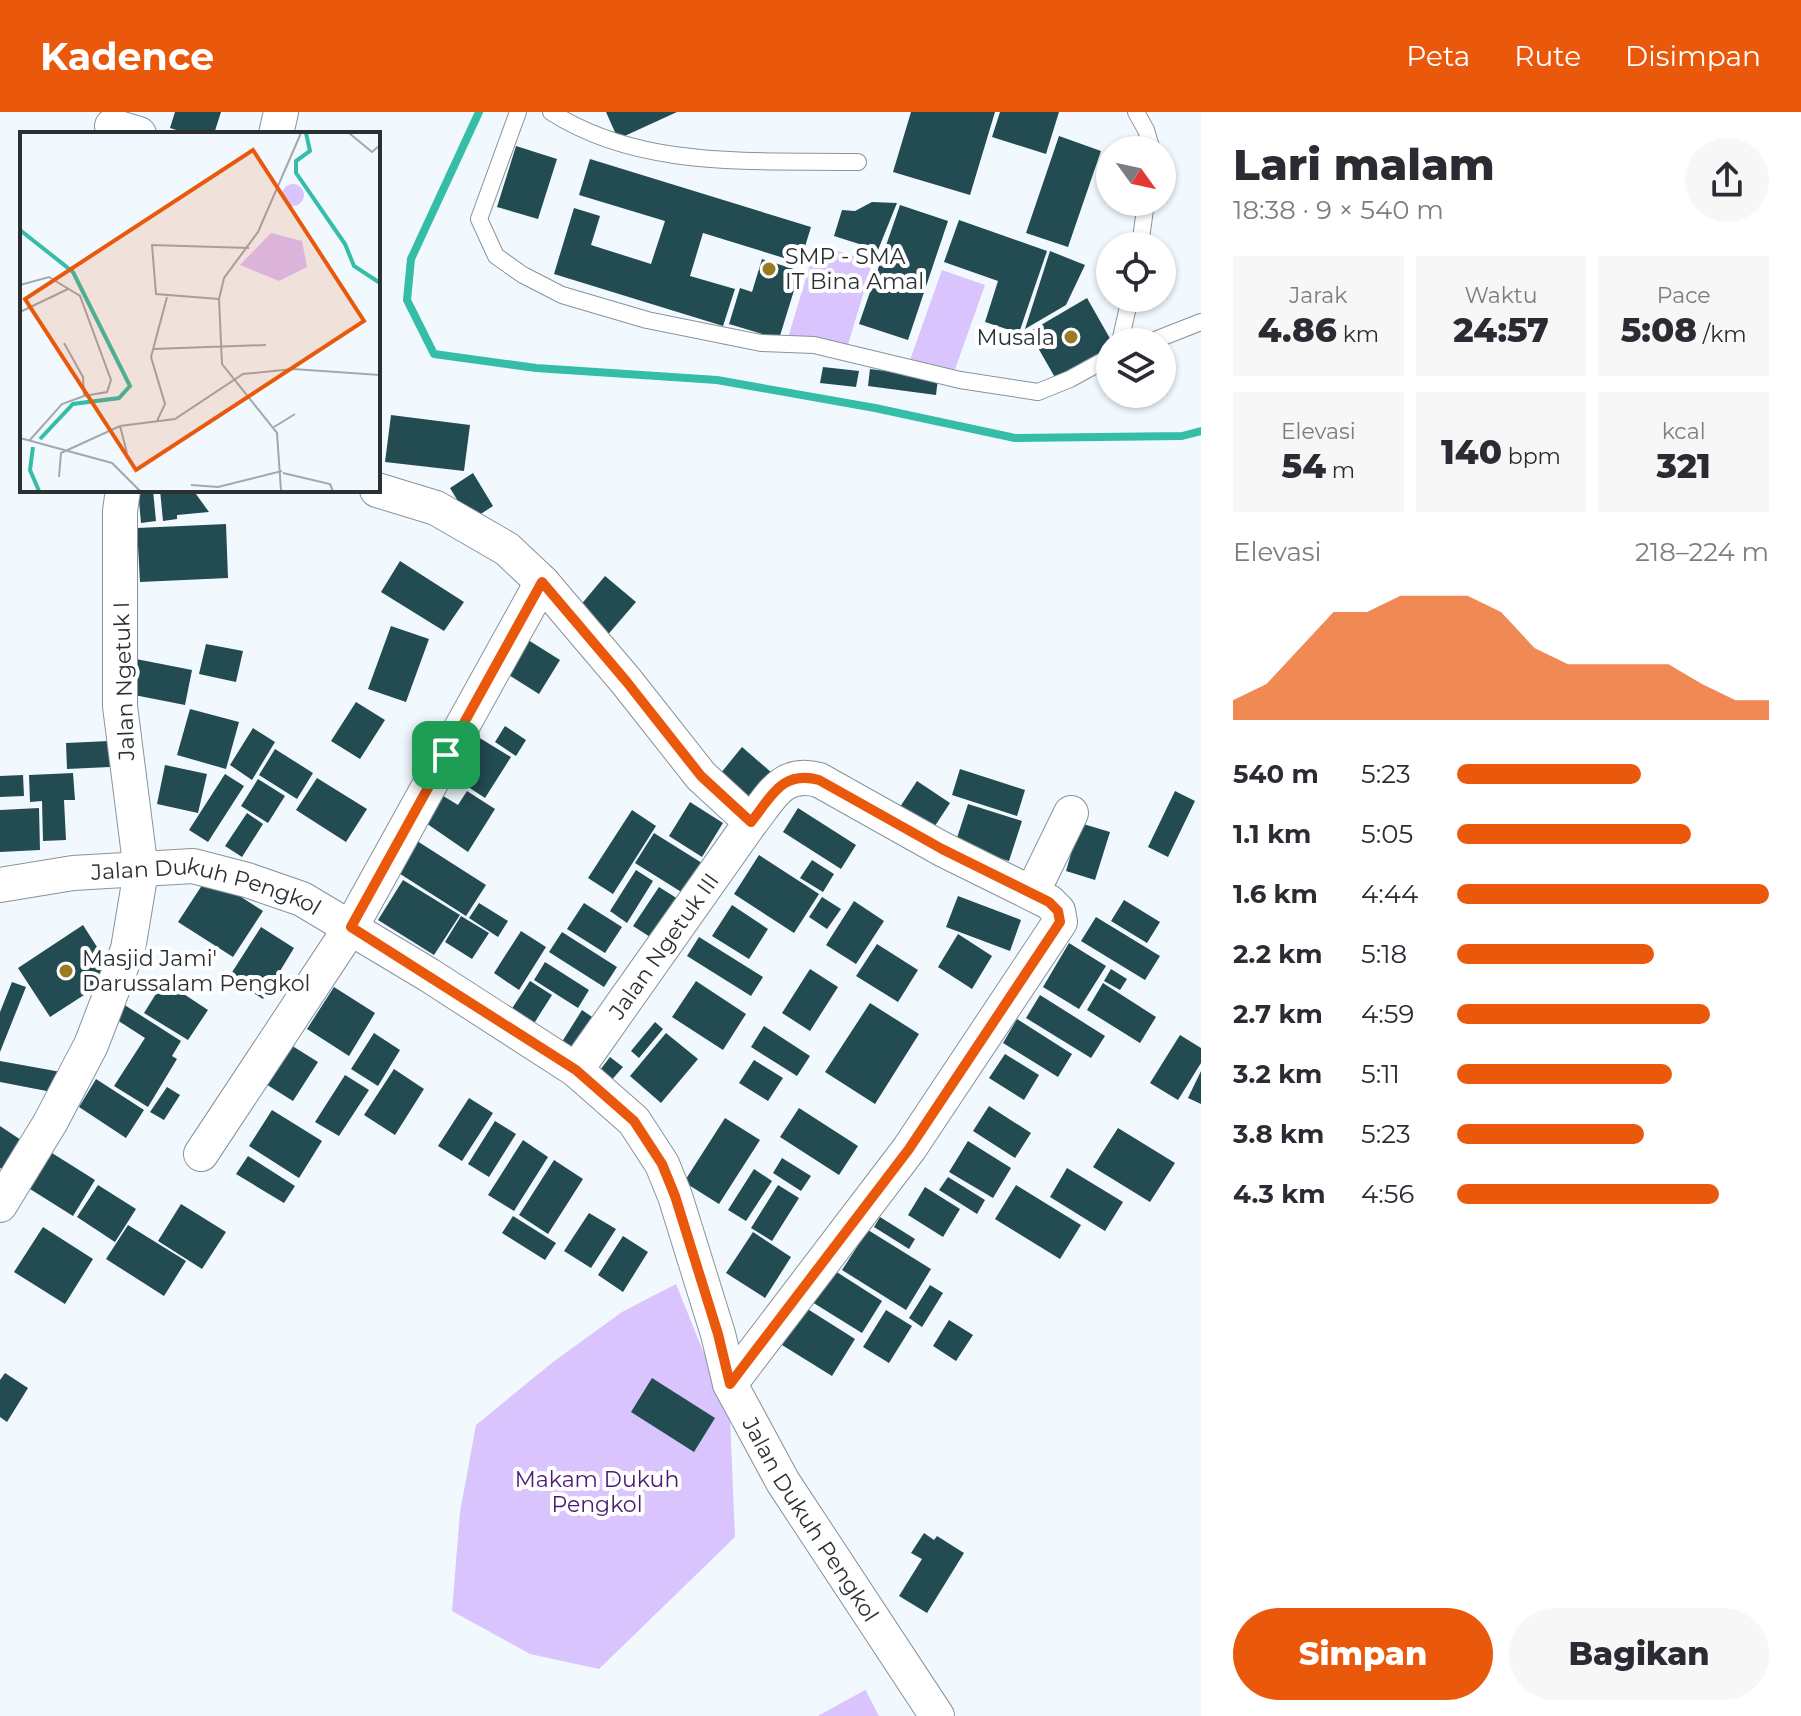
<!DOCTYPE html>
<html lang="id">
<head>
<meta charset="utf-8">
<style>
	body { margin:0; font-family:Montserrat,sans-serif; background:#f7f7f7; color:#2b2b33; height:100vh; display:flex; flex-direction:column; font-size:30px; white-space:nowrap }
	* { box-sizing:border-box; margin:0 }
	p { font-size:26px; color:#7c7c81 }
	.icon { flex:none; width:44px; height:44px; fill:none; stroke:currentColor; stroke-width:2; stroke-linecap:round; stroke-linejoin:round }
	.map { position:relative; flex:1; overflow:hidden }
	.side { display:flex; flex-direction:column; background:#fff; width:600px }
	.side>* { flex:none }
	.needle { width:52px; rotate:123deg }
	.tools { position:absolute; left:1096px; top:24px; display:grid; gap:16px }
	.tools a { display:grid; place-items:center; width:80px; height:80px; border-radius:50%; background:#fff; box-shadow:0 2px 6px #0004; font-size:40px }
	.pin { position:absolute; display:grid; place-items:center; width:68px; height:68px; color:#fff; margin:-34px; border-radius:16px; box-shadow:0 4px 12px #0006 }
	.round { display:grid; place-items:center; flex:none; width:84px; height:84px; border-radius:42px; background:#f7f7f7 }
	.overview { display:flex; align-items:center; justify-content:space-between; height:136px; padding:0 32px }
	h1 { font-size:44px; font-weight:800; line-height:60px }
	.stats { display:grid; grid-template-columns:repeat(3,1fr); gap:12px; height:136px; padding:8px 32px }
	.stats div { display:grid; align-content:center; border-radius:0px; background:#f7f7f7; text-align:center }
	.stats b { font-size:34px; font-weight:800 }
	.stats small { font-size:22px; font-weight:400 }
	.stats p { font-size:22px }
	.chart { height:224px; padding:16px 32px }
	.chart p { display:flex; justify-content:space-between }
	.chart svg { width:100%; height:144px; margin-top:8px; fill:#ea580c; opacity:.7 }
	.button { display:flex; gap:16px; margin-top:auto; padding:16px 32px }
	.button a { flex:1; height:92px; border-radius:48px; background:#ea580c; color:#fff; font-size:32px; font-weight:800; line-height:92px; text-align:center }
	.button a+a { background:#f7f7f7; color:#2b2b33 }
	ul { padding:0 32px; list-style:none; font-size:26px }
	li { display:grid; grid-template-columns:128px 96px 1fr; align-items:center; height:60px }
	li i { height:20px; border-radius:10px; background:#ea580c }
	header { display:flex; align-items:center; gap:48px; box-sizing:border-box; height:112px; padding:0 40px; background:#ea580c; color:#fff }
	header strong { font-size:38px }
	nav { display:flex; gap:44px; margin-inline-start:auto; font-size:28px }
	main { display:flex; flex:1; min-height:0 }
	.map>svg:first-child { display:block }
</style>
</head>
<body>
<header>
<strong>Kadence</strong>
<nav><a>Peta</a><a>Rute</a><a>Disimpan</a></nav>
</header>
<main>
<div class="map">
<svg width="1201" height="1604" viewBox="0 0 1201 1604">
	<rect width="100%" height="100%" fill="#f1f9ff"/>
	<path fill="#dac4fd" d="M816,133L873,149L844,246L787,229Z
		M942,158L985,173L953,263L910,248Z
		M676,1172L730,1306L735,1425L599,1557L530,1542L452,1499L460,1400L476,1313L553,1250L622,1200Z
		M865,1577L879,1604H818L865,1578Z"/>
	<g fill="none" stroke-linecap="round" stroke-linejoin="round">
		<path stroke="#35bda8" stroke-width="8" d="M479,0L411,147L407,188L434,242L536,256L717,268L875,296L1015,326L1182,324L1201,319"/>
	</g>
	<path fill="#234b52" d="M175,0H221L214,22H189L170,16Z
		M606,0H677L618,27Z
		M911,0H995L970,83L893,60Z
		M1000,0H1059L1046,42L992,25Z
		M1059,24L1101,39L1068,135L1026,121Z
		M516,34L557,47L538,107L497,95Z
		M590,47L811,115L800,151L703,121L690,164L735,177L723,214L554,162L574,96L600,104L591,133L651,152L665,109L579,83Z
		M872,90L897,91L878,138L834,124L842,98L855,99Z
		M900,93L948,109L908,228L859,212Z
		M959,108L1047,139L1019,221L985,210L998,169L944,150Z
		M1050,139L1085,153L1066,193L1025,217Z
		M762,147L800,159L779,227L729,212L740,176L752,180Z
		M1087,186L1112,230H1110V238L1057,269L1029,220Z
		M823,255L859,259L856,275L820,271Z
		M870,257L938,266L936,283L868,274Z
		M391,303L470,313L464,359L385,350Z
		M473,361L493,394L470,409L450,376Z
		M138,378H153L156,409L141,411Z
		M160,378H193L209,400L177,403V407L163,409Z
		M226,412L228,466L140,470L137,416Z
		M400,449L464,490L444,519L381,480Z
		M605,464L636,490L605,526L574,501Z
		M391,514L429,527L406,590L368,577Z
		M525,526L560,548L539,582L504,560Z
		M206,532L243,539L236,570L199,562Z
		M131,546L192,558L185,593L124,581Z
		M356,590L385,608L360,647L331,629Z
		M190,597L239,610L226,657L177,643Z
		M505,614L526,628L516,644L495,630Z
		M253,616L275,630L252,668L230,653Z
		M478,625L511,645L485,686L453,665Z
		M109,629L110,655L67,657L66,631Z
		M742,635L772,661L746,692L716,667Z
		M275,637L313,661L297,687L259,663Z
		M165,653L207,662L198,701L157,692Z
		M960,657L1025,678L1017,704L952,683Z
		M73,661L75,688H64L66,728L43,729L42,689L30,690L29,663Z
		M225,662L244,674L208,730L189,718Z
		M23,663L24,684L0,685V664Z
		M317,666L367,697L346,730L296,698Z
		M258,667L285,684L268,711L241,694Z
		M917,669L950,691L931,720L898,698Z
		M467,679L495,697L468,740L423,709L440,682L458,693Z
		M1175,679L1195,689L1168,745L1148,735Z
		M690,690L723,711L702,745L669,724Z
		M968,692L1022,709L1009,749L955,732Z
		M39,696L40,738L0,740V698Z
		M798,696L856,733L841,757L783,720Z
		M632,698L656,714L613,782L588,766Z
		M247,701L263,712L242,745L225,734Z
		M1080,711L1110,720L1095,768L1066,759Z
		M654,721L702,751L683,781L635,751Z
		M414,727L486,773L466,804L394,758Z
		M759,743L819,782L794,821L734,782Z
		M812,748L834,762L823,780L800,766Z
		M636,758L653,769L627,811L610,799Z
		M208,764L263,799L233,845L178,810Z
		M403,768L460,803L434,843L378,808Z
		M659,775L686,792L661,832L633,814Z
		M958,784L1021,808L1010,839L946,815Z
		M822,785L841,797L827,817L809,805Z
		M1124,788L1160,810L1147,831L1111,809Z
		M854,789L884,809L856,852L826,833Z
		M479,791L508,809L498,825L469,806Z
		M584,791L622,815L605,841L567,817Z
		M732,793L768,817L749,847L712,824Z
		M461,804L489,821L472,847L445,830Z
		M1096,805L1160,844L1145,868L1081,829Z
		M83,813L115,863L50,905L18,856Z
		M261,815L294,836L263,887L229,865Z
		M521,819L546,835L519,878L494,861Z
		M562,820L617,855L604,875L549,840Z
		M958,822L992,844L972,877L938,855Z
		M699,825L763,865L751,884L687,844Z
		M1069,831L1106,854L1079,897L1043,875Z
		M877,832L918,858L898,890L856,864Z
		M545,850L589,878L578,896L534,868Z
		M810,857L838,875L810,919L782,901Z
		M1111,857L1127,867L1120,878L1104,869Z
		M164,869L208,898L188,928L144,901Z
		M530,869L552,883L533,913L511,898Z
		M696,869L746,902L723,938L672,905Z
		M12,870L26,875L0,940V900Z
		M1103,871L1156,905L1140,931L1087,898Z
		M334,875L375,901L349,944L307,917Z
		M1040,883L1105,924L1091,946L1026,906Z
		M870,891L919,922L875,992L825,960Z
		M123,892L181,929L172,944L177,947L148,995L114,974L145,926L114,906Z
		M582,898L598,909L577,943L560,933Z
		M1017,907L1072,942L1058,965L1003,931Z
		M655,910L663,917L639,946L631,939Z
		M764,914L810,944L797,964L751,935Z
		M374,921L400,938L378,974L351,957Z
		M666,921L698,947L661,991L630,964Z
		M1180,923L1201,936V951L1178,988L1150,971Z
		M286,930L318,950L293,989L261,969Z
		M1005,942L1039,963L1024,988L989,966Z
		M610,945L623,955L609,971L597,962Z
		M754,948L783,966L768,989L739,971Z
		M0,949L61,960L57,981L0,970Z
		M394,957L424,977L395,1023L364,1003Z
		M1201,959V992L1188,986Z
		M345,963L369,978L339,1024L315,1010Z
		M96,967L144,998L126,1026L79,995Z
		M167,975L180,983L164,1008L150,1000Z
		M469,986L493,1001L462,1049L438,1034Z
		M989,994L1031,1021L1015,1046L973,1019Z
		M799,996L858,1034L839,1063L780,1025Z
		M272,998L322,1029L299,1066L249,1034Z
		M725,1006L760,1028L719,1092L684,1070Z
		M495,1009L516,1022L489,1065L468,1052Z
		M0,1014L27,1032L9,1061L0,1056Z
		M1118,1016L1175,1051L1150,1090L1093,1055Z
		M523,1028L548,1045L514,1099L488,1083Z
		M968,1029L1011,1056L993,1086L949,1060Z
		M52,1041L95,1068L73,1104L30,1077Z
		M248,1044L295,1074L284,1091L236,1062Z
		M782,1046L811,1064L801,1079L773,1061Z
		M554,1048L583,1067L548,1122L519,1103Z
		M1067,1056L1123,1090L1105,1119L1050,1085Z
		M754,1057L772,1069L746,1109L728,1098Z
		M948,1065L985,1088L977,1102L939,1078Z
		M98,1073L136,1097L115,1130L77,1105Z
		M778,1073L799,1086L772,1129L751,1116Z
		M1016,1073L1081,1113L1060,1147L995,1107Z
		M925,1075L960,1097L943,1125L908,1103Z
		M181,1092L226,1120L202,1157L158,1129Z
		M589,1101L616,1117L591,1156L564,1139Z
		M513,1104L556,1131L545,1148L502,1121Z
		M880,1105L915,1127L909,1137L874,1115Z
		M128,1113L186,1149L164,1184L106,1147Z
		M43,1115L93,1147L65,1192L14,1160Z
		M868,1118L931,1157L906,1198L842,1158Z
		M753,1120L791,1145L765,1186L726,1161Z
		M623,1124L648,1140L623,1180L598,1163Z
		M832,1157L882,1189L862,1221L812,1190Z
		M930,1173L943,1181L922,1215L909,1206Z
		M806,1196L855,1227L832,1264L782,1233Z
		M886,1198L912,1214L889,1251L863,1235Z
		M949,1208L973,1223L956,1249L933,1234Z
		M5,1261L28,1276L7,1310L0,1305V1268Z
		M652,1266L715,1306L694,1340L631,1300Z
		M924,1421L934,1428L937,1424L964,1441L927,1501L899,1484L922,1447L911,1441Z"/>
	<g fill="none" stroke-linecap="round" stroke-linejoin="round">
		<g stroke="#88939c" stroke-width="18">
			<path id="lane" d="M518,0L479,107L496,144L523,163L562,183L647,208L761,231L814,233L960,268L1038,280L1070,267L1110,245
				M551,0C641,58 755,48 858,50
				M1136,0L1146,18L1152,38
				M1140,134L1146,90
				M1120,230L1130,186
				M1150,230L1201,210"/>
		</g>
		<g stroke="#88939c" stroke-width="36">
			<g id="street">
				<path d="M112,14L139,22"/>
				<path d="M276,22L281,0"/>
				<path d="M377,378L436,396L507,437L542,470L626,569L701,664L751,710"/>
				<path id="s1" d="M0,773L73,761L193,754L247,768L302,787L429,863L576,958L634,1009L662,1052L675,1084L718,1222L730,1272L783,1370L937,1604"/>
				<path d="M1032,781L1071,701"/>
				<path id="s2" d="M576,958L751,710C772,684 782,658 819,668L942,737L1049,790L1058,799L1060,810L909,1037L730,1272"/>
				<path d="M201,1042L351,815L542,470"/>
				<path d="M0,1093L50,1011L91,933L128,837L141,759L120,594V399L123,378"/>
			</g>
		</g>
		<use href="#lane" stroke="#fff" stroke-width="16"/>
		<use href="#street" stroke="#fff" stroke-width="34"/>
	</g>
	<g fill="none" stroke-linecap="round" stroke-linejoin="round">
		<g stroke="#fff" stroke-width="16">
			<path id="route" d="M542,470L626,569L701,664L751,710C772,684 782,658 819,668L942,737L1049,790L1058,799L1060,810L909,1037L730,1272L718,1222L675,1084L662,1052L634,1009L576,958L351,815Z"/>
		</g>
		<use href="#route" stroke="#ea580c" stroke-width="10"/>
	</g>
	<g fill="#997b24" stroke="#fff" stroke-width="3">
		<circle cx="769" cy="157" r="8"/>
		<circle cx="1071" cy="225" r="8"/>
		<circle cx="66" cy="859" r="8"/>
	</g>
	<g text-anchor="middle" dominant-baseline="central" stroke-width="8" stroke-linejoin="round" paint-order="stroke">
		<g font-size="22" fill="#2b3033" stroke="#fff" text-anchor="start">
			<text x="785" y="144">SMP - SMA<tspan x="785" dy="25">IT Bina Amal</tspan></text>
			<text x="1055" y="225" text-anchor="end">Musala</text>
			<text x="82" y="846">Masjid Jami'<tspan x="82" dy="25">Darussalam Pengkol</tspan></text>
		</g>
		<g font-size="22" fill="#2b3033" stroke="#fff">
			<text transform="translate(124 569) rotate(-92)">Jalan Ngetuk I</text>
			<text stroke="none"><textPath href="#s1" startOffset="210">Jalan Dukuh Pengkol</textPath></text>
			<text stroke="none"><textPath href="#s2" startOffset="152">Jalan Ngetuk III</textPath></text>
			<text stroke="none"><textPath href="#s1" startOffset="1148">Jalan Dukuh Pengkol</textPath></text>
		</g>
		<g font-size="22" fill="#491976" stroke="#fff">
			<text x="597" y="1367">Makam Dukuh<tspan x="597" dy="25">Pengkol</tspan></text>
		</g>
	</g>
	<g transform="translate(20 20)">
		<rect width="360" height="360" fill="#f1f9ff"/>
		<path d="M262 63a11 11 0 1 1 22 0a11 11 0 1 1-22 0ZM251,101L282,109L287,135L259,149L220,133Z" fill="#dac4fd"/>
		<path fill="none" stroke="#35bda8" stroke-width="4" d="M286,1L290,19L276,29V41L325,112L334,134L360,151M0,98L53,140L110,254L99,266L53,272L20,307M13,315L10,338L19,359"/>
		<path fill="none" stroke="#a2a9ad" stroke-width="2" d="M329,1L352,20L360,13M0,153L29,145L60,164L91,248L87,260L64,264M199,167L136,162L132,113L229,116M0,180L48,157M133,217L246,213M137,289L145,272L131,225L147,165M100,294L107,321M254,295L275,282M0,306L92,331L120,359M9,309L42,272L64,264L63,245L44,211M263,341L310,352L313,359M39,345L41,321L100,294L155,287L223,242L273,237L360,243M171,353L198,355L262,339M261,359L257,301L202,232L199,167L204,146L238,100L281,1"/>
		<path fill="#e8590c" fill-opacity="0.15" stroke="#e8590c" stroke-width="4" d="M233,18L344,189L116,338L5,167Z"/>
		<rect width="360" height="360" fill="none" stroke="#2b3033" stroke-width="4"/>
	</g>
</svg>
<div class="tools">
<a><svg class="needle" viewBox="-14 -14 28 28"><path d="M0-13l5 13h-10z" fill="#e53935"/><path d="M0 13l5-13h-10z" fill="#7c7c81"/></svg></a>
<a><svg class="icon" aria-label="locate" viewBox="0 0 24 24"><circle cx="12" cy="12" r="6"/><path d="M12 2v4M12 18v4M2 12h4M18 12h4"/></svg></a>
<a><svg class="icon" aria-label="layers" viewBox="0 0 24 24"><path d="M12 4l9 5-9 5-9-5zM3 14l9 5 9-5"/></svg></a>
</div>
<div class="pin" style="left:446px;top:643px;background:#1e9e55"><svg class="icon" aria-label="arrive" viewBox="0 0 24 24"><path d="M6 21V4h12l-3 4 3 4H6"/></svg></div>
</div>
<section class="side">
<div class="overview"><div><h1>Lari malam</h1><p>18:38 · 9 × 540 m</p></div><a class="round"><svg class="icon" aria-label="share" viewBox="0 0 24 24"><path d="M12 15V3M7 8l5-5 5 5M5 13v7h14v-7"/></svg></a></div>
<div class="stats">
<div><p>Jarak</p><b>4.86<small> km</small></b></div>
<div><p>Waktu</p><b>24:57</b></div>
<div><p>Pace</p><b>5:08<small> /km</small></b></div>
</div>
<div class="stats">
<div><p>Elevasi</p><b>54<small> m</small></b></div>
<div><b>140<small> bpm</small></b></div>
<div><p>kcal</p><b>321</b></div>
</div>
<div class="chart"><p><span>Elevasi</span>218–224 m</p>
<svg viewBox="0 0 160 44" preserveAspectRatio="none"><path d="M0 44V38L10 33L20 22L30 11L40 11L50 6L60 6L70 6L80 11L90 22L100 27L110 27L120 27L130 27L140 33L150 38L160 38V44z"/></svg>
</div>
<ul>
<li><b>540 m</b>5:23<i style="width:59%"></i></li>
<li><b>1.1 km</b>5:05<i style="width:75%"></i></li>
<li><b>1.6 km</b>4:44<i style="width:100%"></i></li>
<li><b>2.2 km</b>5:18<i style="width:63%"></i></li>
<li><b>2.7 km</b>4:59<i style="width:81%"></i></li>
<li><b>3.2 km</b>5:11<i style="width:69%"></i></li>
<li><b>3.8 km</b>5:23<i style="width:60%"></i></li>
<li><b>4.3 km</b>4:56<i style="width:84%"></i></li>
</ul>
<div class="button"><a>Simpan</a><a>Bagikan</a></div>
</section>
</main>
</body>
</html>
